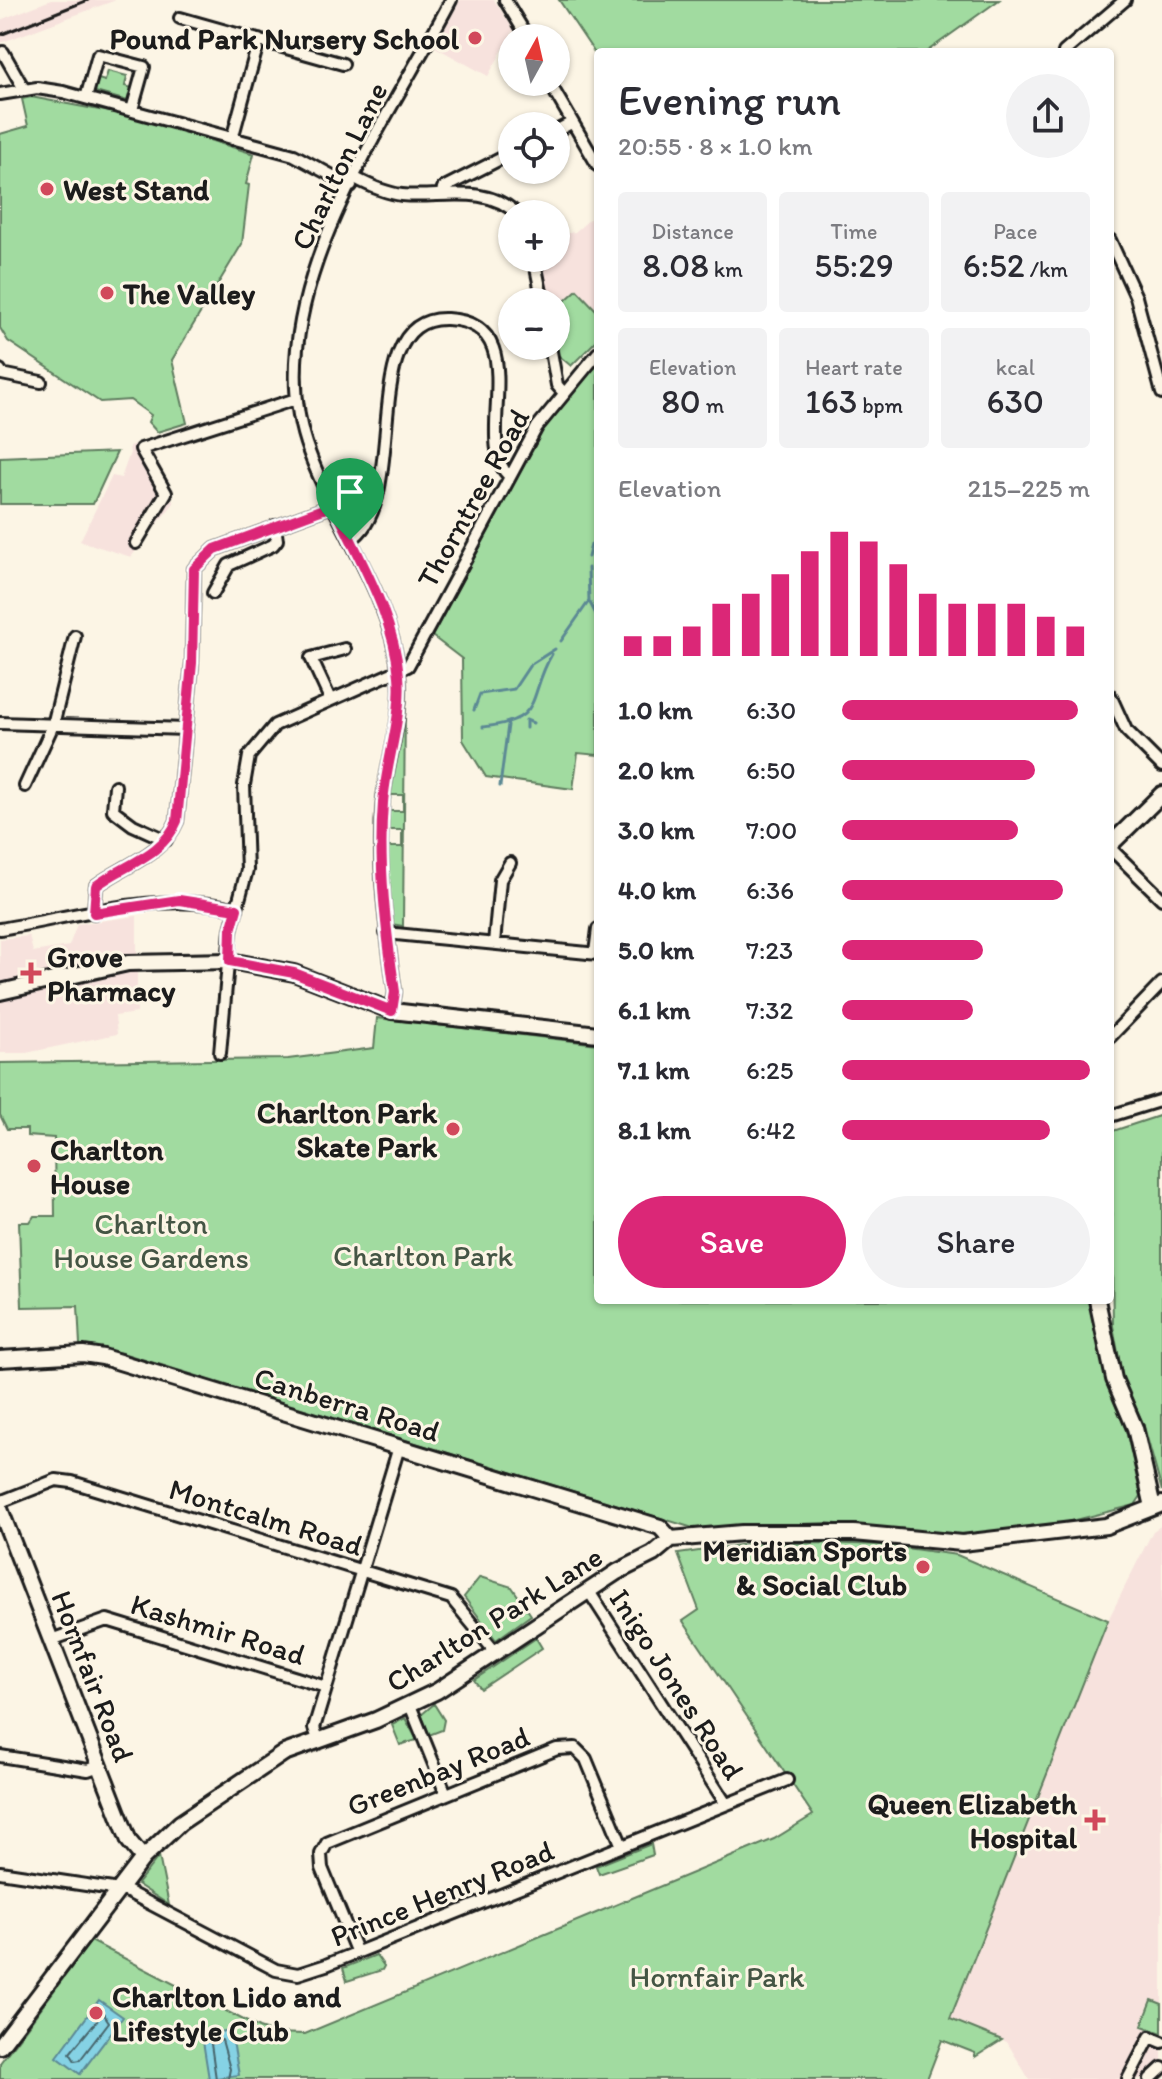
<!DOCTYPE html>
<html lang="en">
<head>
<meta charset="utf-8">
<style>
	body { margin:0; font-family:Itim,sans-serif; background:#f2f2f3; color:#2b2b33; height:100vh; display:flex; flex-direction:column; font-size:30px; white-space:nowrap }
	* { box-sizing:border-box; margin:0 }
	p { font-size:26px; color:#7c7c81 }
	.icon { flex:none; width:44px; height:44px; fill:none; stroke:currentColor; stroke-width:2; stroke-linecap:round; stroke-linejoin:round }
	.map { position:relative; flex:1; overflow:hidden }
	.side { position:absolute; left:594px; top:48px; width:520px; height:1256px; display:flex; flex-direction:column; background:#fff; border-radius:8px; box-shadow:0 2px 6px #0004 }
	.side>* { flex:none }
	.needle { width:52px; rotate:8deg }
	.tools { position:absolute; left:498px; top:24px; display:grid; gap:16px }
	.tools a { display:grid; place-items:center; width:72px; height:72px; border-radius:50%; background:#fff; box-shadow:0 2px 6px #0004; font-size:40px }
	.pin { position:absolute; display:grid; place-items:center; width:68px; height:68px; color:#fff; margin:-82px -34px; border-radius:50% 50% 50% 0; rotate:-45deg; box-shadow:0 0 8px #0007 }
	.pin .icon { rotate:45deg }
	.round { display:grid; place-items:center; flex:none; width:84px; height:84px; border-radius:42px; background:#f2f2f3 }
	.headline { display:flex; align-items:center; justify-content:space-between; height:136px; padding:0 24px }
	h1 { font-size:44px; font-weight:600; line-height:60px }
	.stats { display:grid; grid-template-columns:repeat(3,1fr); gap:12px; height:136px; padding:8px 24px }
	.stats div { display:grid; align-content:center; border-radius:8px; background:#f2f2f3; text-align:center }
	.stats b { font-size:34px; font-weight:600 }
	.stats small { font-size:22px; font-weight:400 }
	.stats p { font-size:22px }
	.chart { height:224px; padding:16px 24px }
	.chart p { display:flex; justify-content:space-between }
	.chart svg { width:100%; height:144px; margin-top:8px; stroke:#db2777; stroke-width:6 }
	.primary-button { display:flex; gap:16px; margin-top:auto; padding:16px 24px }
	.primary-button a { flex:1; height:92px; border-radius:48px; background:#db2777; color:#fff; font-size:32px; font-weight:600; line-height:92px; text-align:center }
	.primary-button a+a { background:#f2f2f3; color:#2b2b33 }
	ul { padding:0 24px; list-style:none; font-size:26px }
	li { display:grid; grid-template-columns:128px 96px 1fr; align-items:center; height:60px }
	li i { height:20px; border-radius:10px; background:#db2777 }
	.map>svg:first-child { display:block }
</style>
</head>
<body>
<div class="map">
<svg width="1162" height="2079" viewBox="0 0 1162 2079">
	<rect width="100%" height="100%" fill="#fcf5e5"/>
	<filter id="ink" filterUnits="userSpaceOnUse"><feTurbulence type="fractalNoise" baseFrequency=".0125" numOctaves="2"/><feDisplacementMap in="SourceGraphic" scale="16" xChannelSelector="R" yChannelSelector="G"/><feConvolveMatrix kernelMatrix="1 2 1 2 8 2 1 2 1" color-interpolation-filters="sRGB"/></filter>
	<g filter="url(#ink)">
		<path fill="#f7e2dd" d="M51,0H116L0,43V20Z
			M460,0H494L514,30L488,76L435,47Z
			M598,212V339L571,366L557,354L556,302H549L542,258H556V235L575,232Z
			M142,442L174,503L131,557L80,541L112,476L121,478L130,453L129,446Z
			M137,916V1013L115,1016L117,1034L26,1053H0V939L29,936L33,952L69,946L77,924Z
			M1162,1525V2060L1141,2079H1029L1007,2042L949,2019L1108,1620L1153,1531Z"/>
		<path fill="#a1dba0" stroke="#5e7c5e" stroke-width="2" d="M559,0H999L926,52H598V58Z
			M108,71L127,76L125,86L135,89L131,102L92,91L95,78L105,81Z
			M31,97L136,117L254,154L246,184L249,185L242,244L172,360L187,423L157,432L148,422L151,415L130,400L100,402L8,341L0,328V134L28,126L22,99Z
			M577,290L598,312V339L571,366L557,354L556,309Z
			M598,365V755L578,753L573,789L486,777L463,740L462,659L432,636L557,404Z
			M117,452L93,504H0V457Z
			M402,706H405L403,926L391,924L386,847H402V830H386L387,811H403V795H388Z
			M377,1018L598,1044V1300H1089L1108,1387L1126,1430L1141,1496L1135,1505L1064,1523L965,1535L826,1523L693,1528L122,1353L80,1345L78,1306L22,1307L19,1222H30L34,1216H55L54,1138L27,1136V1129H7L0,1115V1063L288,1059L374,1048Z
			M1162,1115V1491L1143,1423L1123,1380L1113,1326L1110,1132Z
			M820,1543L884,1545L957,1555L1108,1620L950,2019L1002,2040L975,2057V2053L942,2040L927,2079H0V2063L91,1941L259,2028L274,2033L305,2034L774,1839L813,1815L683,1621L699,1610L678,1554L747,1544Z
			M480,1577L512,1587L531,1615L496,1640L464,1597Z
			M536,1638L542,1648L481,1689L474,1680Z
			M434,1704L444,1720L442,1730L429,1735L421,1715Z
			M405,1718L417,1740L400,1745L392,1725Z
			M651,1844L653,1855L599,1874L596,1866Z
			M159,1856L169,1905L137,1884Z
			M376,1955L384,1966L382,1970L347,1981L343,1968Z
			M1152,2000L1162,2004V2033L1142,2026Z"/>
		<path fill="#85d2e4" stroke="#5b8994" stroke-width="2" d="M99,2000L123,2017L80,2074L57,2057Z
			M231,2030L239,2075L209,2079L202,2035Z"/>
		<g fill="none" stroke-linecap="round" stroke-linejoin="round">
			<path stroke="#46656c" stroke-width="2" d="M103,2013L109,2022L80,2060L75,2061L70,2053Z
				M216,2079L211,2044L222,2040L230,2069L228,2079"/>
			<path stroke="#5b8994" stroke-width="3" d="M588,557L591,545L598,537
				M589,601L598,618
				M561,641L589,601L588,568
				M474,710L480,694L514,689L530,665L555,649
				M483,727C546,720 526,699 552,654
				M526,728V720L533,723
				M500,786L508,725"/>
			<g stroke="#1c1c1c" stroke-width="16">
				<path id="street" d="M505,0L528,38
					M180,18L343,64
					M3,52L24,89
					M1064,52L1125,0
					M549,82L598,166
					M0,94L37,88L63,92L294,155L351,186
					M86,98L98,55L144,67L132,110
					M556,131L571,123
					M232,139L259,40
					M355,178C370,186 385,193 402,195C439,199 486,183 517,214
					M442,193L443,188L512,153
					M1110,240L1136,297L1162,393
					M534,258L543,302
					M550,346L557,385L563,392
					M0,370L2,374L41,382
					M350,540C413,503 354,315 447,319C537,323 471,441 509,476
					M136,543L166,493L141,449L296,399
					M213,593L229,565L273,545L277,540L275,526
					M1110,695L1126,730L1162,766
					M330,699L311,658L345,649
					M0,723L186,729
					M25,786L53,725L75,636
					M115,786L113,810L133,825L166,840
					M1110,848L1162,899
					M94,913L96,886C124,865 163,855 177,821L192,663L194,569L215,549L334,505
					M0,929C78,916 159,890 237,909
					M386,933L598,954
					M494,943L500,880L510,863
					M595,953L598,929
					M392,1011L395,992C386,929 377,864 383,800C387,760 404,715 399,675C391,594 336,527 309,452C253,303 385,127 451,0
					M1110,1037L1162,983
					M220,1053L231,930L247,870L244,785L249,756L275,725L408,666L537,427L598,353
					M1110,1116L1162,1100
					M0,1502L56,1480L72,1482L451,1598L496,1653
					M588,1590L726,1804
					M51,1640L107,1620L326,1687
					M410,1705L446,1794
					M318,1739L314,1728L399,1447
					M0,1756L88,1770L99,1766
					M0,1872L126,1891L276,1970L298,1974L326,1965L787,1780
					M357,1953L322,1868L321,1854L327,1843L557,1749L575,1748L586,1759L622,1846
					M1128,2079L1150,2037L1162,2042
					M1150,2079L1162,2068"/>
			</g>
			<g stroke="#1c1c1c" stroke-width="20">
				<path id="secondary" d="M1110,845L1162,794
					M0,992L128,963L230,961L294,973L392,1011L598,1034
					M1097,1300L1114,1379L1135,1428L1153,1507
					M0,1359L83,1354L103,1357L660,1527L671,1539
					M0,1509L129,1841L143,1858
					M0,2046L143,1858L180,1823L284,1753L376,1720L437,1691L617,1572L653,1554L671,1539L742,1533H854L962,1543L1106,1526L1162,1504"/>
			</g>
			<use href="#street" stroke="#fcf5e5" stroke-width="10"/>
			<use href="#secondary" stroke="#fcf5e5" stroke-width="14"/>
			<path stroke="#1c1c1c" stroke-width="3" d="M0,35L88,0"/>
		</g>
	</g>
	<g fill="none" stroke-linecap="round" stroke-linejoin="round" filter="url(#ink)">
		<g stroke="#fff" stroke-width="16">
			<path id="route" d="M334,505C359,559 394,615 399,676C403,717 386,761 383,803C378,866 386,930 395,992L392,1011L294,973L230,961L231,930L237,909L179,900L94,913L96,886C123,865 163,856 177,821L192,663L194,569L215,549Z"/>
		</g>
		<use href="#route" stroke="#db2777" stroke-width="10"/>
	</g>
	<g fill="#d1495b" stroke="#fcf5e5" stroke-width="3">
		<circle cx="475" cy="38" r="8"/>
		<circle cx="47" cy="189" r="8"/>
		<circle cx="107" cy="293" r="8"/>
		<path d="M27 961h8v8h8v8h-8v8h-8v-8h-8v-8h8z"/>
		<circle cx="453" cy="1129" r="8"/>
		<circle cx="34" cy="1166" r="8"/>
		<circle cx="923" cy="1567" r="8"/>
		<path d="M1091 1808h8v8h8v8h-8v8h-8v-8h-8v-8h8z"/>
		<circle cx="96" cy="2013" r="8"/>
	</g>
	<g text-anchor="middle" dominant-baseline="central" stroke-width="6" stroke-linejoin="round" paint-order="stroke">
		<g font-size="30" font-weight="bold" fill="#1c1c1c" stroke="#fcf5e5" text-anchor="start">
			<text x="459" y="38" text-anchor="end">Pound Park Nursery School</text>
			<text x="63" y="189">West Stand</text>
			<text x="123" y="293">The Valley</text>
			<text x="47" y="956">Grove<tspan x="47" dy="34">Pharmacy</tspan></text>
			<text x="437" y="1112" text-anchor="end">Charlton Park<tspan x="437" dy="34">Skate Park</tspan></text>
			<text x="50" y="1149">Charlton<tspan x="50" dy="34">House</tspan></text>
			<text x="907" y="1550" text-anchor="end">Meridian Sports<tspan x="907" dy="34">&amp; Social Club</tspan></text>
			<text x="1077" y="1803" text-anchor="end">Queen Elizabeth<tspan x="1077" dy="34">Hospital</tspan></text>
			<text x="112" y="1996">Charlton Lido and<tspan x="112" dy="34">Lifestyle Club</tspan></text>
		</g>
		<g font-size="30" fill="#1c1c1c" stroke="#fcf5e5">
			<text transform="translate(339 166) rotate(-64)">Charlton Lane</text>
			<text transform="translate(473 498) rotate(-61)">Thorntree Road</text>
			<text transform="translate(347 1404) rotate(17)">Canberra Road</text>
			<text transform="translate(266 1517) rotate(17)">Montcalm Road</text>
			<text transform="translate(494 1619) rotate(-32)">Charlton Park Lane</text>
			<text transform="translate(218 1629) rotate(17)">Kashmir Road</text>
			<text transform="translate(93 1676) rotate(69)">Hornfair Road</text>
			<text transform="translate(677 1684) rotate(57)">Inigo Jones Road</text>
			<text transform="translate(438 1771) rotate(-22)">Greenbay Road</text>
			<text transform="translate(442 1893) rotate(-22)">Prince Henry Road</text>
		</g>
		<g font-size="30" fill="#454" stroke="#fcf5e5">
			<text x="151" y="1223">Charlton<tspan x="151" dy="34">House Gardens</tspan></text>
			<text x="423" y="1255">Charlton Park</text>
			<text x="717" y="1976">Hornfair Park</text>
		</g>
	</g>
</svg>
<div class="tools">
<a><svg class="needle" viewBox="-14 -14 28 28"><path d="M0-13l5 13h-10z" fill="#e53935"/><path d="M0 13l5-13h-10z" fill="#7c7c81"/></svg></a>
<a><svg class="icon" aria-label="locate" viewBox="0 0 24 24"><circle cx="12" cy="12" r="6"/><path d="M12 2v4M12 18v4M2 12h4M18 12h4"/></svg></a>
<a>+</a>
<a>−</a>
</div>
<div class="pin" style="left:350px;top:540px;background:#1e9e55"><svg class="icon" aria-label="arrive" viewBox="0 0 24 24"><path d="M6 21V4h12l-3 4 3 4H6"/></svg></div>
<section class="side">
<div class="headline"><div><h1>Evening run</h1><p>20:55 · 8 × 1.0 km</p></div><a class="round"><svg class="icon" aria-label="share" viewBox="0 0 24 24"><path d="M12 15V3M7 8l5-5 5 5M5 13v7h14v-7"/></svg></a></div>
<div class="stats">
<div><p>Distance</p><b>8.08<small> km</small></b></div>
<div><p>Time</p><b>55:29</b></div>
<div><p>Pace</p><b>6:52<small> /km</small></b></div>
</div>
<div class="stats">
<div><p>Elevation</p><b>80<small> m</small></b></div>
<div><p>Heart rate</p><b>163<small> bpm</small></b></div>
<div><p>kcal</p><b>630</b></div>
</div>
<div class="chart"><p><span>Elevation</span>215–225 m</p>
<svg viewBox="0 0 160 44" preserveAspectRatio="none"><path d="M5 44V38M15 44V38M25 44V35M35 44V28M45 44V25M55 44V19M65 44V12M75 44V6M85 44V9M95 44V16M105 44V25M115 44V28M125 44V28M135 44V28M145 44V32M155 44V35"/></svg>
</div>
<ul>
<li><b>1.0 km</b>6:30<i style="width:95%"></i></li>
<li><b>2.0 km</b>6:50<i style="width:78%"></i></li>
<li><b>3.0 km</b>7:00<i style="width:71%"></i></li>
<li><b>4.0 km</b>6:36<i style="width:89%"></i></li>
<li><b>5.0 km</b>7:23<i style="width:57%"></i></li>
<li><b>6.1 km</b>7:32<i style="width:53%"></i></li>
<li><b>7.1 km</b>6:25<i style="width:100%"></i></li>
<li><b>8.1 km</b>6:42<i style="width:84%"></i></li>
</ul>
<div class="primary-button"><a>Save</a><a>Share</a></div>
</section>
</div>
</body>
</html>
